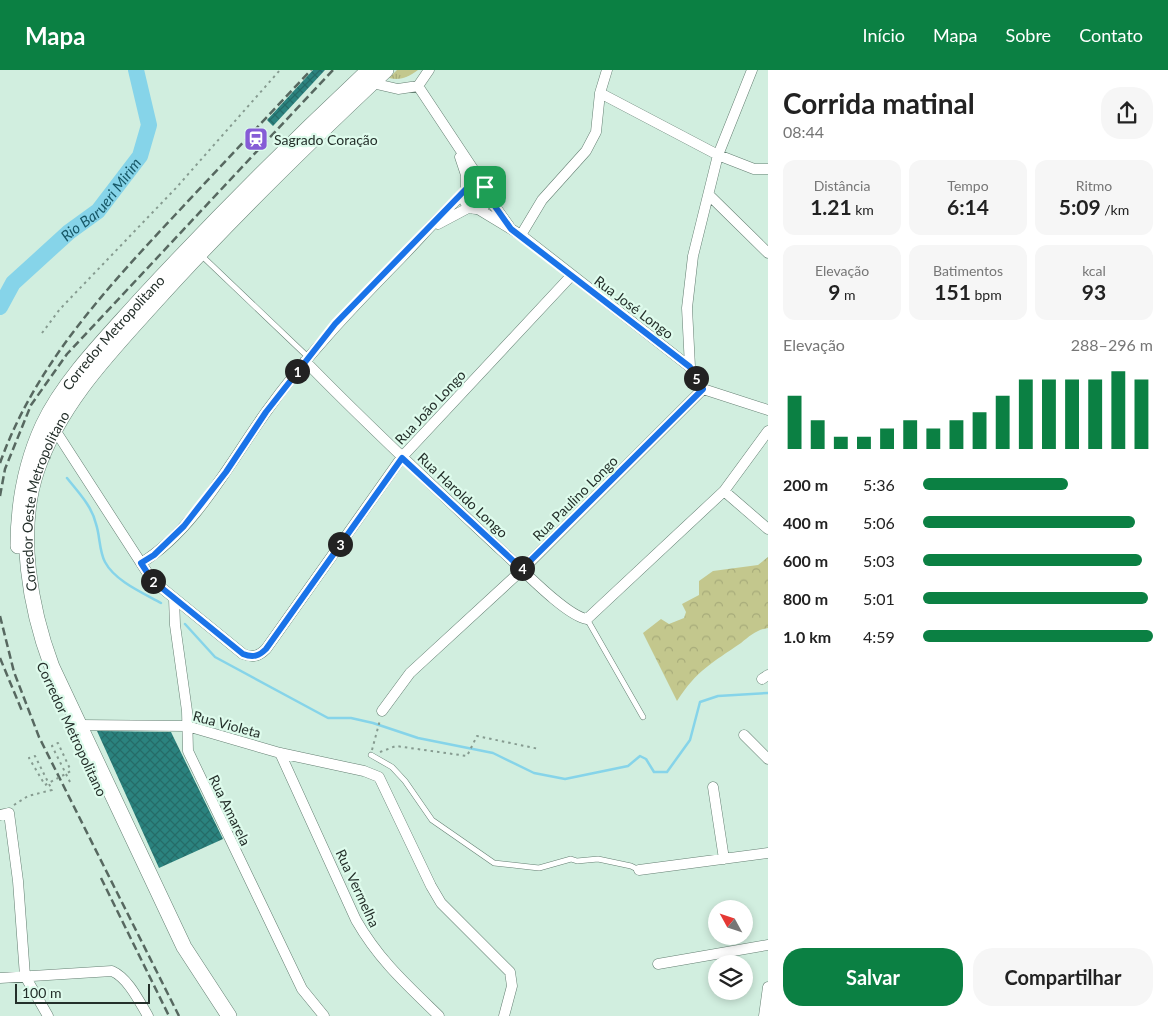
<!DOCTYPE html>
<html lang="pt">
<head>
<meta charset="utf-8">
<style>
	body { margin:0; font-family:Lato,sans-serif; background:#f6f6f6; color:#222; height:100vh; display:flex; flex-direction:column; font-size:19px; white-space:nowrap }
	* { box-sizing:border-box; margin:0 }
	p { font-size:16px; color:#767676 }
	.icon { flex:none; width:28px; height:28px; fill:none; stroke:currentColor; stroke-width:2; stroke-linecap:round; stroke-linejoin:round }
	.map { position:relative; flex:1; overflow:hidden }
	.side { display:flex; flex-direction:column; background:#fff; width:400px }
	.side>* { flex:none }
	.needle { width:32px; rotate:310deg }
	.controls { position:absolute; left:708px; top:830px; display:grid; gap:10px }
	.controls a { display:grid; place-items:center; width:45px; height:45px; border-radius:50%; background:#fff; box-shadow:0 2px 8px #0003; font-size:25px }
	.scale { position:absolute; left:15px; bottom:12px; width:135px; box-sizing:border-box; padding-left:5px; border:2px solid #242f2a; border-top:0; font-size:14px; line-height:18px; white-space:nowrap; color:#242f2a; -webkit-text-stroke:4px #defbec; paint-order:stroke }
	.pin { position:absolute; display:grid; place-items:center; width:42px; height:42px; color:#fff; margin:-21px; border-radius:10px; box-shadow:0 2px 8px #0006 }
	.km { position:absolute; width:25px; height:25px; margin:-12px; border-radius:50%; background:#222; color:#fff; font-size:14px; line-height:25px; text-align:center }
	.round { display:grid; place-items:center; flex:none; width:52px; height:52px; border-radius:20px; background:#f6f6f6 }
	.head { display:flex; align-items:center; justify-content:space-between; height:85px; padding:0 15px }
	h1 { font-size:28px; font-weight:700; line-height:38px }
	.figures { display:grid; grid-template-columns:repeat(3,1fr); gap:8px; height:85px; padding:5px 15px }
	.figures div { display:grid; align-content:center; border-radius:12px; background:#f6f6f6; text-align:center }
	.figures b { font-size:21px; font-weight:700 }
	.figures small { font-size:14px; font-weight:400 }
	.figures p { font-size:14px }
	.chart { height:140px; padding:10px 15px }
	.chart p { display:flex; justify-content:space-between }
	.chart svg { width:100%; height:90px; margin-top:5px; stroke:#0b8043; stroke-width:6 }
	.cta { display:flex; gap:10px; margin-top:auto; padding:10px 15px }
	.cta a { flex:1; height:58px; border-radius:20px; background:#0b8043; color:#fff; font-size:20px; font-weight:700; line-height:58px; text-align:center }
	.cta a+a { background:#f6f6f6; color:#222 }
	ul { padding:0 15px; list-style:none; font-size:16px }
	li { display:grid; grid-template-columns:80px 60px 1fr; align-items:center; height:38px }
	li i { height:12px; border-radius:6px; background:#0b8043 }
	header { display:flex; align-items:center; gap:30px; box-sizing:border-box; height:70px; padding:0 25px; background:#0b8043; color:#fff }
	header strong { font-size:24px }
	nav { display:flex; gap:28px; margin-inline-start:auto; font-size:18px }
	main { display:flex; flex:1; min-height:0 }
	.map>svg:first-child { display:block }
</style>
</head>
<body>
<header>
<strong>Mapa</strong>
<nav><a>Início</a><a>Mapa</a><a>Sobre</a><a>Contato</a></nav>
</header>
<main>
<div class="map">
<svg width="768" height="946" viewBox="0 0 768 946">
	<defs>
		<pattern id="forest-crowns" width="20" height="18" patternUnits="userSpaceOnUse" patternTransform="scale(1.25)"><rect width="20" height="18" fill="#c3c78d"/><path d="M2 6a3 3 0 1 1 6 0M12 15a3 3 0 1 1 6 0" fill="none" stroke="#a7ab7a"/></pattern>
		<pattern id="park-tufts" width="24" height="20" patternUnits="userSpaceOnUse" patternTransform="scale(1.25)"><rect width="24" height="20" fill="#c3c78d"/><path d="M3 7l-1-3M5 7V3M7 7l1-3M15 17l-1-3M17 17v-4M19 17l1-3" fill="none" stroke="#a7ab7a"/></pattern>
		<pattern id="building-cross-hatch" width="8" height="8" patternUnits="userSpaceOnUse" patternTransform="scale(1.25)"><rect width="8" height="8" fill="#2b837f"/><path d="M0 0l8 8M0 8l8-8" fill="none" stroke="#256c68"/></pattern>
	</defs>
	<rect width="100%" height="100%" fill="#d1eedf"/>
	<path fill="url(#forest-crowns)" d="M768,487V558C756,560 750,566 741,573C712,593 697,600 677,631L643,563L661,549L669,554L684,548L686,542L682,534L699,525V511L713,501L758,495Z"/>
	<path fill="url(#park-tufts)" d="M397,0H418C408,7 401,11 389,8Z"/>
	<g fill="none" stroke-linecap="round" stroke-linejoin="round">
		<path stroke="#86d4e9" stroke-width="2.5" d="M67,408C78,422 92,436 96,454C100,465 99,481 105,492C115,511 143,523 161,533
			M185,554L215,587L328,648H351L373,653L418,668L493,683L534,703L565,709L628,696L640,686L646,689L654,702H667L690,670L700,632L718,626L768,623"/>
		<path stroke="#86d4e9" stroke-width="16" id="s1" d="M0,237L13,213L69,162L98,141L140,86L149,55L136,0"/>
	</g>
	<path fill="url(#building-cross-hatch)" d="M313,0H325L273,56L267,50Z
		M97,661L171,662L223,769L159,798Z"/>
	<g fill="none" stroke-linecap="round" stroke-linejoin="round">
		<g stroke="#647f72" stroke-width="6">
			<path id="lane" d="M201,185L308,287
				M587,549L643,647
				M371,685L392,697L405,711L432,750L494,793L539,798L571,789L577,791L598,789L631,796L639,800"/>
		</g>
		<g stroke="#647f72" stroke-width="11">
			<path id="street" d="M372,13L398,19L418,16
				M418,16L485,117
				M418,16L429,0
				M600,23L718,85L754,99H768
				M460,87L466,105V119
				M464 127a12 12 0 1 1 24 0a12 12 0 1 1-24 0Z
				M709,125L768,183
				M489,128L509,156
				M478,139L521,165L690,297L703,319L768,340
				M438,154L470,137
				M521,165L542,130L586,81L596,62L600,23L607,0
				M305,291C368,356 435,418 502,481C520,497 566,546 587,549L724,421L768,361
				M690,297L687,238L693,186L718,85L752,0
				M55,360L152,510L243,584C253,588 259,586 266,579L402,387L571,206
				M724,421L768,459
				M141,493C195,460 230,392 266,342C306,286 353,237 401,188C422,166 442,143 464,123
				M174,528L175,555L187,641L188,681L302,919L324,946
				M762,609L768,605
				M382,641L410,603L523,499L703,319
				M79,655L187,656L280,683L364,701L379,707L431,816L441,833L510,902L512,916L504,946
				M744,665L768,689
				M280,683L356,850C379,890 406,914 439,946
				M713,717L724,789
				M0,745L9,743L18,811L25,906L48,946
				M639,800L768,783
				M658,894L768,875
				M0,908L112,901C128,908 139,931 148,946
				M764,946L768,917"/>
		</g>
		<g stroke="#647f72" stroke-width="16">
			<g id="primary">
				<path id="s2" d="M18,476C18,433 25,394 43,355C64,310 107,267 140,230C214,150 290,74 369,0"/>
				<path id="s3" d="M229,946L184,877L52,597C30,538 16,461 37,400C60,333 110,282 156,231C229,150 306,75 386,0"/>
			</g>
		</g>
		<path stroke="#869b90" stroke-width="2" stroke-dasharray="2.5 4" stroke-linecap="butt" d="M42,263L60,239L176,118L280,0
			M372,680L380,650
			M380,682L396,676L467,686L477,666L539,679
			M70,712L52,676L58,673L71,701
			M14,735L28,726L52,720L35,686L29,688L45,715"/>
		<use href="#lane" stroke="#fff" stroke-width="5"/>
		<use href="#street" stroke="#fff" stroke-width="10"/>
		<use href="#primary" stroke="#fff" stroke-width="15"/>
		<path stroke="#576860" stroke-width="2.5" stroke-dasharray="8 4" stroke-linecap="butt" d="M0,393C35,295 106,219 176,144C221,96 266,48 311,0
			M0,426L5,399L31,335L67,284L333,0
			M0,546L14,602L39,667L179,946
			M0,588L22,641
			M101,808L169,946"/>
		<path stroke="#869b90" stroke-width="2" stroke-dasharray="2.5 4" stroke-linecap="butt" d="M45,715L71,701"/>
	</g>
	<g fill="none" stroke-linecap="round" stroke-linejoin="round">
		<g stroke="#fff" stroke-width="10">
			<path id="route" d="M477,114L487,120L489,128L511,159L690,297L703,319L522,499L402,388L266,579C259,586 253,588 243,584L152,510L141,493L154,485L184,456L226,402L266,342L335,254L466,119Z"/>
		</g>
		<use href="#route" stroke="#1a73e8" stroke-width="6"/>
	</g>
	<defs>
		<g id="station-square" transform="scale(1.25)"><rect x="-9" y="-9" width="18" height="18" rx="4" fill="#865cd6" stroke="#defbec"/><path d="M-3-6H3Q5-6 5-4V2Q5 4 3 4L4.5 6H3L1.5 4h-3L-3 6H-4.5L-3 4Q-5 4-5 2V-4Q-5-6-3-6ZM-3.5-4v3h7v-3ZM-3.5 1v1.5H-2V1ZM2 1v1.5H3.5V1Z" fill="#fff"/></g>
	</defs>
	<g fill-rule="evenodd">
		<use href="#station-square" x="256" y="69"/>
	</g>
	<g text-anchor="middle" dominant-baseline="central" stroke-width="4.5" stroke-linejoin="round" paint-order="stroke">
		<g font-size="14" fill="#242f2a" stroke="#defbec" text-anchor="start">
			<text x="274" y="69">Sagrado Coração</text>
		</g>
		<g font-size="14" fill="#242f2a" stroke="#defbec">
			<text transform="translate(634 237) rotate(37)">Rua José Longo</text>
			<text stroke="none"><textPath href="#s2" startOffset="241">Corredor Metropolitano</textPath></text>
			<text transform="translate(430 337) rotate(-47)">Rua João Longo</text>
			<text transform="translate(463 425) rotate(43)">Rua Haroldo Longo</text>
			<text transform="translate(575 428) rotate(-45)">Rua Paulino Longo</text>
			<text stroke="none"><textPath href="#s3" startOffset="564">Corredor Oeste Metropolitano</textPath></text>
			<text transform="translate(227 654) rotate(15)">Rua Violeta</text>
			<text transform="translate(72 659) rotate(65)">Corredor Metropolitano</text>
			<text transform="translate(230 740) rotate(64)">Rua Amarela</text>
			<text transform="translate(358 818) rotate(65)">Rua Vermelha</text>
		</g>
		<g font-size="15" font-style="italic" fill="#175867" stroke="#defbec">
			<text stroke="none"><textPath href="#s1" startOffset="149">Rio Barueri Mirim</textPath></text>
		</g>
	</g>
</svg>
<div class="controls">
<a><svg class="needle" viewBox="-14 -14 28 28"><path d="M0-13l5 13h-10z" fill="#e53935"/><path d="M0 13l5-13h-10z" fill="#767676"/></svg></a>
<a><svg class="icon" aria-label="layers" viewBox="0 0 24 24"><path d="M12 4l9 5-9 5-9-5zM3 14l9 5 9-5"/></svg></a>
</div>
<div class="scale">100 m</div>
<div class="pin" style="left:485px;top:117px;background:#1e9e55"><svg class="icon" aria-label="arrive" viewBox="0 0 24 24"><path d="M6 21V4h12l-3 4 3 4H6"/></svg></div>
<b class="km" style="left:297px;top:301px">1</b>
<b class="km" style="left:153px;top:511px">2</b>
<b class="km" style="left:340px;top:474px">3</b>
<b class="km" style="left:522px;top:498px">4</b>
<b class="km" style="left:696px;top:308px">5</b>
</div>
<section class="side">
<div class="head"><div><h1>Corrida matinal</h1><p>08:44</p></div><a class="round"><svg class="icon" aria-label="share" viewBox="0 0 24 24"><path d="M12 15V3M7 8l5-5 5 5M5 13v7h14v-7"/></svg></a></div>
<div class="figures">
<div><p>Distância</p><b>1.21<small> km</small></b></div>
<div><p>Tempo</p><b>6:14</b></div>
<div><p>Ritmo</p><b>5:09<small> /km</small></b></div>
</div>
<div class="figures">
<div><p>Elevação</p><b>9<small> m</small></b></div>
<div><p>Batimentos</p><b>151<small> bpm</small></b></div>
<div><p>kcal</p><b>93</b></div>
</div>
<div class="chart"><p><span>Elevação</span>288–296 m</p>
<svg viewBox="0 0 160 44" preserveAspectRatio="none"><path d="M5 44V18M15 44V30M25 44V38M35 44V38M45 44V34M55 44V30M65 44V34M75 44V30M85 44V26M95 44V18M105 44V10M115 44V10M125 44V10M135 44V10M145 44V6M155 44V10"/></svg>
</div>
<ul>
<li><b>200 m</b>5:36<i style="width:63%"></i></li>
<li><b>400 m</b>5:06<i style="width:92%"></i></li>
<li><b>600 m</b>5:03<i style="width:95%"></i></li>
<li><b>800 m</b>5:01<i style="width:98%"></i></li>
<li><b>1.0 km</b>4:59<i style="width:100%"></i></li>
</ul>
<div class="cta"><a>Salvar</a><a>Compartilhar</a></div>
</section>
</main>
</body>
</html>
